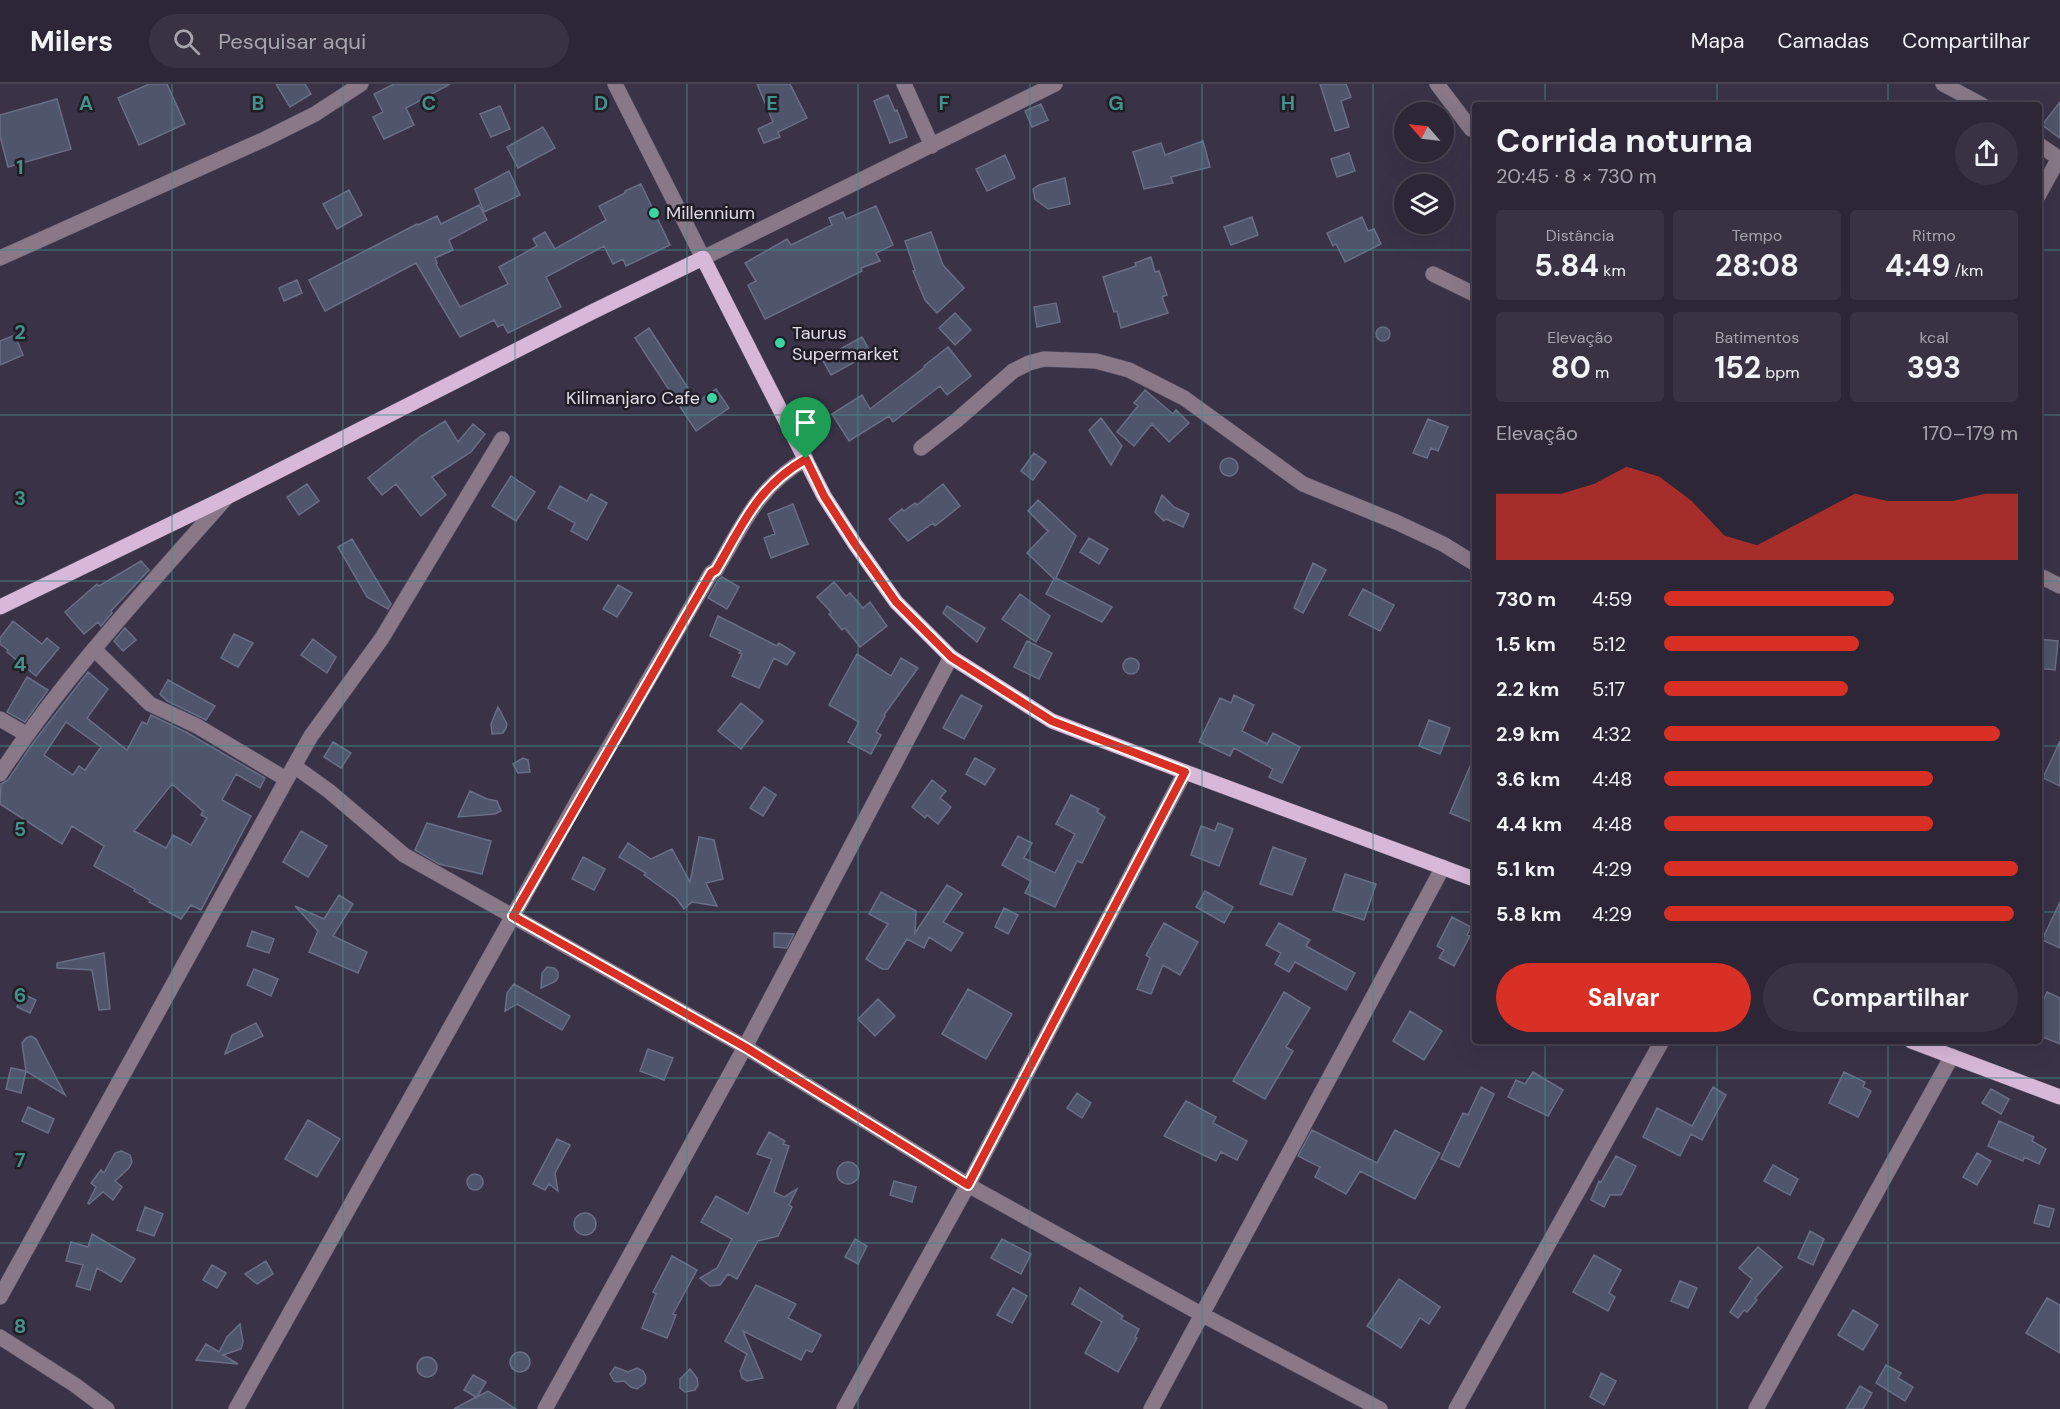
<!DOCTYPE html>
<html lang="pt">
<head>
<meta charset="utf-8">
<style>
	body { margin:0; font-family:"DM Sans",sans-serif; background:#383242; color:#f1f3f6; height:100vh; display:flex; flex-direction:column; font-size:22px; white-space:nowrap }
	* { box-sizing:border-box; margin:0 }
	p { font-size:20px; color:#a6a5ad }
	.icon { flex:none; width:33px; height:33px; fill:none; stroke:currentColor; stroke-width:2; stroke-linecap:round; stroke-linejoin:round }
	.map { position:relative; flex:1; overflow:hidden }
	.sheet { position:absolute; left:1472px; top:18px; width:570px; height:942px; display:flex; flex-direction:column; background:#2c2636; border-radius:6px; box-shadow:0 6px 24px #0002,0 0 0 2px #484351 }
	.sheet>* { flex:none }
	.needle { width:39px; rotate:298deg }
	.controls { position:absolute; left:1394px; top:18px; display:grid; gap:12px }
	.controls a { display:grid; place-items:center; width:60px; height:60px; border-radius:50%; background:#2c2636; box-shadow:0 6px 24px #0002,0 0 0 2px #484351; font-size:30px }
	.pin { position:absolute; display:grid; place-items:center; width:51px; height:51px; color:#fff; margin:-62px -26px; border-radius:50% 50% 50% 0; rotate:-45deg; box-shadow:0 0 6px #0007 }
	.pin .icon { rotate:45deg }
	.round { display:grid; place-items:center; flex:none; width:63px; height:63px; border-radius:32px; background:#383242 }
	.head { display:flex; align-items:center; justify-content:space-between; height:102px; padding:0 24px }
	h1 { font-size:33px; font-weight:700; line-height:45px }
	.figures { display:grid; grid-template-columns:repeat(3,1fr); gap:9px; height:102px; padding:6px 24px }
	.figures div { display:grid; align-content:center; border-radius:6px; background:#383242; text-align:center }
	.figures b { font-size:30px; font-weight:700 }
	.figures small { font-size:16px; font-weight:400 }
	.figures p { font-size:16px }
	.chart { height:168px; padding:12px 24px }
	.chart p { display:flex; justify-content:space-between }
	.chart svg { width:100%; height:108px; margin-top:6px; fill:#d93025; opacity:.7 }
	.cta { display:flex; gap:12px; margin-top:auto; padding:12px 24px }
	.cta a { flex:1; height:69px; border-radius:36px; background:#d93025; color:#fff; font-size:24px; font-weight:700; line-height:69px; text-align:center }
	.cta a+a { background:#383242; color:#f1f3f6 }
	ul { padding:0 24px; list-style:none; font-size:20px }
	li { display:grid; grid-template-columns:96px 72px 1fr; align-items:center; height:45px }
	li i { height:15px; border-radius:8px; background:#d93025 }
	header { display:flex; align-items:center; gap:36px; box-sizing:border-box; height:84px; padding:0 30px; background:#2c2636; border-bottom:2px solid #484351 }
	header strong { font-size:28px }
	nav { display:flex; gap:33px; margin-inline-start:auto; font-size:21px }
	.search { width:420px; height:54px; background:#383242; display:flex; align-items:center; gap:15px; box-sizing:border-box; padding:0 21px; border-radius:33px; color:#a6a5ad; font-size:22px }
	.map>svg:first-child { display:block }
</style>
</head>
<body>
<header>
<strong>Milers</strong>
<div class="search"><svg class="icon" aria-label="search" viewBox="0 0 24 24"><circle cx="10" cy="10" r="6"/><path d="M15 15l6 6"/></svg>Pesquisar aqui</div>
<nav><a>Mapa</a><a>Camadas</a><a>Compartilhar</a></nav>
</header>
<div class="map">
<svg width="2060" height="1325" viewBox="0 0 2060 1325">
	<rect width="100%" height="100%" fill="#3a3348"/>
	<path fill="#4f556a" stroke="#686e85" stroke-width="1.5" fill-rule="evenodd" d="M149,0H167L185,40L139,61L118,14Z
		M276,0H305L311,10L290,23Z
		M394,0H450L406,24L414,41L384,55L373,33L383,28L374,10Z
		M757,0H790L807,34L778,48L780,53L764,59L758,45L773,38Z
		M1320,0H1346L1351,13L1341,17L1349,43L1335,47Z
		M888,11L895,27L897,26L907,53L890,59L874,17Z
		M57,15L71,65L8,83L0,52V31Z
		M2060,18V54L2042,41Z
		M1041,20L1048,36L1032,43L1025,27Z
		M500,22L510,45L491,53L480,30Z
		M543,43L555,64L518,84L507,63Z
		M1203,57L1210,83L1171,93L1173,99L1144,105L1133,68L1161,59L1165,71Z
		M1349,69L1355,87L1337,93L1331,75Z
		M1005,71L1015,94L987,107L976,85Z
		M509,87L520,111L484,128L475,105Z
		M1065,94L1070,120L1048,125L1035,115L1033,105L1039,101Z
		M641,100L670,161L626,182L623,175L613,180L604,162L546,193L561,223L508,249L503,240L498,243L494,236L460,253L416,179L325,227L309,196L417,140L418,141L437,132L441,140L479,121L487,136L449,156L453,166L435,174L437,179L436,180L460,223L508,200L499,183L537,162L533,155L545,148L555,165L606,136L599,122L625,109V107Z
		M349,106L362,131L337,145L323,120Z
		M876,122L893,161L876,169L880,177L861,184L862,187L765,235L748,201L756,197L745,179L787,155L791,161L832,141L829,134L843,128L846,135Z
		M1252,133L1258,151L1231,161L1224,143Z
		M1362,133L1368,147L1374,145L1381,160L1345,178L1336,160L1333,162L1327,149Z
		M931,148L943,181L964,204L937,229L925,216L913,187L915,186L905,157Z
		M1151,173L1155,188L1159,187L1167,211L1162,213L1168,229L1121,244L1117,227L1114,228L1103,193L1136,182L1135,179Z
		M297,196L302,209L284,217L279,204Z
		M1056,219L1060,238L1037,243L1034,223Z
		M955,229L971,246L955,261L939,244Z
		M1376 250a7 7 0 1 1 14 0a7 7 0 1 1-14 0Z
		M649,244L697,318L716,305L729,324L696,347L635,254Z
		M15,251L23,271L0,281V257Z
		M862,253L871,269L831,291L822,275Z
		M948,263L971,292L947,311L940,302L893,338L889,332L849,357L832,330L862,311L870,325L925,283L924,282Z
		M1145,306L1173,330L1176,326L1189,339L1169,358L1152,340L1134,362L1117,348L1138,322L1134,319Z
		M1101,334L1122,362L1111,381L1089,346Z
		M1428,335L1448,343L1438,367L1431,364L1427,374L1413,369Z
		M445,337L458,358L473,340L485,350L471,368L432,393L446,411L421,432L396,400L382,411L368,394L421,352Z
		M1034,369L1046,378L1033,396L1021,387Z
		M1220 383a9 9 0 1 1 18 0a9 9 0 1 1-18 0Z
		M511,392L535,408L516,437L492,422Z
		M307,400L319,417L299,431L287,413Z
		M943,400L960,422L935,442L933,439L908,457L889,435L902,425L904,427L915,419L917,421Z
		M560,402L587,417L591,410L607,419L587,456L571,447L575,439L548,424Z
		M1162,411L1174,423L1189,430L1183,443L1166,435L1164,437L1155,428Z
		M1038,416L1076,452L1056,494L1112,523L1102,538L1046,510L1054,495L1027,469L1048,447L1028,427Z
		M793,420L808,460L771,474L764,454L775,450L768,430Z
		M1089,454L1108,465L1099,480L1080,468Z
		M352,455L391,520L388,525L367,513L338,463Z
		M141,477L149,486L111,527L112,529L101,542L98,538L84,550L65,528L97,500L99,502Z
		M1313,479L1326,486L1303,529L1294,524Z
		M722,493L739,503L727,525L708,514L718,496Z
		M834,498L846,512L850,509L863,524L870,518L887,542L860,563L845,544L842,546L829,530L831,528L817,513Z
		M618,501L632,509L617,533L603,525Z
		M1363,505L1394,521L1380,547L1349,531Z
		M1020,510L1050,532L1036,558L1002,535Z
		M947,522L985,544L977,558L943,529Z
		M718,532L777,562L779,559L795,569L787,581L774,574L759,604L732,592L742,570L739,569L741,567L710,552Z
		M13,537L42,560L47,554L59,564L36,592L7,568L8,566L0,560V554Z
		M125,544L136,556L123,567L114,557Z
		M234,550L253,559L238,583L221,574Z
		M313,555L336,573L327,589L301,571Z
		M2038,555L2058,557L2055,586L2038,584Z
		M1027,557L1052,569L1039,595L1014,583Z
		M857,570L891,592L901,574L918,584L884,631L885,632L876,648L881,651L871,670L848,658L859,638L829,621Z
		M1123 582a8 8 0 1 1 16 0a8 8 0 1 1-16 0Z
		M88,588L108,605L87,634L127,666L142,638L147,640L151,631L186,648L265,694L260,704L236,690L222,716L251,732L201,826L191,821L181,835L149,818L150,816L134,807L135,805L94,782L104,762L72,742L62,760L0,720L1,700L8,696L33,659ZM66,638L101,663L85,686L79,682L73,691L44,671ZM172,700L203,727L201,731L207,734L191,761L173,751L166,764L134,747Z
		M27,593L48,606L25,638L7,628Z
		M168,596L215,622L206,636L167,617L160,610Z
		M961,611L982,622L964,655L943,644Z
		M1234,611L1254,621L1242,647L1267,660L1273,649L1300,663L1282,699L1269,693L1273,685L1234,664L1230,672L1199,658L1220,614L1231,619Z
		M741,619L763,637L741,665L718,647Z
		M498,623L507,640L506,644L503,649L492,650L491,640Z
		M1429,636L1450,644L1440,670L1419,662Z
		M2060,657V702L2043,694Z
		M333,658L351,669L341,684L324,673Z
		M1474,673V739L1450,729Z
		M523,674L528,676L530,688L518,689L513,680Z
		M975,674L995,685L985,701L966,690Z
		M932,696L946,707L940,714L951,723L938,740L927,731L925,734L912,723Z
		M764,703L776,711L763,732L750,724Z
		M470,707L487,715L497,717L501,727L495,730L458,733Z
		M1071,711L1099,725L1097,728L1105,733L1082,779L1077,777L1055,823L1025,809L1031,797L1002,781L1018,752L1032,759L1024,774L1055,789L1075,750L1056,740Z
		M427,739L491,757L482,790L439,780L415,766Z
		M1218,739L1233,745L1219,782L1191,771L1201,742L1215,747Z
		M301,747L327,762L308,793L283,778Z
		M699,753L714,756L723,795L706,799L717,822L692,818L684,825L676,814L644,791L646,789L619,773L628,759L651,775L672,765L690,798Z
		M1273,763L1306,775L1292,811L1260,800Z
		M583,773L605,785L594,806L572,795Z
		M1345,790L1376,800L1364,836L1333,826Z
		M947,801L962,810L943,838L963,849L951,867L929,853L924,864L907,855L888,885H882L866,875L888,840L869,830L881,808L916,827L915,849Z
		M1205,807L1233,823L1224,839L1196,823Z
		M339,811L353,820L333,852L367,868L358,889L309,868L318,847L295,822L324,835Z
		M2060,818V864L2042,856Z
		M1004,824L1018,831L1008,850L995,843Z
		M1452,833L1471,843L1467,851L1470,852L1454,882L1439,874L1444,866L1437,862Z
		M1164,839L1198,858L1180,891L1163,881L1151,910L1137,905L1150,874L1146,871Z
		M1279,839L1310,856L1306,862L1355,889L1346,906L1295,878L1289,888L1275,880L1281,869L1266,861Z
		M252,847L274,855L269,869L247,862Z
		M774,849L794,850L787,864L774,863Z
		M104,869L110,925L99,926L92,886L57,884V879Z
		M547,883L554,884L558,888V893L556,897L541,904L542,889Z
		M254,885L278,895L271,912L247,901Z
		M514,900L570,932L562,946L517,920L505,927L507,909Z
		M968,905L1012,930L986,975L942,950Z
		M1284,908L1310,924L1286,963L1293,967L1265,1015L1233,997Z
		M2047,908L2060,914V960L2038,951V928Z
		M23,910L36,916L30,929L17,923Z
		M878,915L895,932L875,952L858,935Z
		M1410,927L1442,947L1424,976L1393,957Z
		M256,939L263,952L225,970L232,951Z
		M31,952L36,955L65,1011L26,987L21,1009L6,1005L11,984L26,987L22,959L26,954Z
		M648,965L673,974L664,996L640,987Z
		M1533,988L1563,1006L1548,1032L1508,1013L1516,996L1525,1000Z
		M1844,988L1865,998L1863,1003L1871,1007L1858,1033L1829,1019Z
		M1481,1003L1494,1010L1459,1083L1441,1075L1463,1029L1468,1031Z
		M1713,1003L1726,1011L1702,1056L1691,1050L1680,1072L1643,1053L1657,1024L1692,1042Z
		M1991,1005L2009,1015L2001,1030L1982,1019Z
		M1077,1009L1091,1019L1082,1034L1067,1024Z
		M1186,1017L1216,1033L1213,1039L1247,1057L1237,1076L1221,1068L1216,1077L1164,1052Z
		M28,1023L54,1035L48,1049L22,1037Z
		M308,1036L340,1055L317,1093L285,1075Z
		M1999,1037L2034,1053L2032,1057L2046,1065L2039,1080L2024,1073L2023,1077L1988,1062Z
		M1312,1046L1377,1079L1395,1046L1440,1069L1415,1115L1360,1087L1346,1110L1315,1093L1320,1083L1298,1072Z
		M769,1048L785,1057L783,1060L789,1062L774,1108L784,1113L797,1105L789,1121L792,1123L778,1152L758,1157L737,1195L728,1190L720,1201L710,1202L700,1194L717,1184L732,1155L701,1138L716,1112L748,1130L772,1075L757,1070Z
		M557,1055L570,1061L555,1089L558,1107L549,1100L545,1106L533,1100Z
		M121,1067L130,1071L132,1078L129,1084L115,1097L122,1103L113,1116L103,1108L89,1120L88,1119L96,1103L91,1099L101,1086L104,1089L115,1069Z
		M1977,1069L1991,1077L1977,1101L1963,1093Z
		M1616,1072L1636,1082L1621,1111H1610L1604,1123L1591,1116L1599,1097L1601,1098Z
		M837 1089a11 11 0 1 1 22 0a11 11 0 1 1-22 0Z
		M1773,1081L1798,1095L1790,1111L1764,1097Z
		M467 1098a8 8 0 1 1 16 0a8 8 0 1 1-16 0Z
		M894,1097L916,1103L912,1118L890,1111Z
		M2039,1121L2054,1125L2049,1143L2034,1139Z
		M145,1123L163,1130L154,1152L137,1146Z
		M574 1140a11 11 0 1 1 22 0a11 11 0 1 1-22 0Z
		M1810,1147L1824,1155L1813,1181L1798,1174Z
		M92,1150L135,1175L121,1198L97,1184L90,1206L76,1202L83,1181L66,1177L71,1158L88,1163Z
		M855,1155L867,1162L858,1180L845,1173Z
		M1002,1155L1031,1170L1021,1190L991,1174Z
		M1758,1163L1782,1183L1755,1214L1757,1216L1747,1228L1744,1226L1738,1234L1730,1228L1752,1195L1739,1184Z
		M1594,1171L1621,1186L1609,1209L1615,1213L1608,1227L1573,1208Z
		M672,1172L697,1186L673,1230L676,1231L667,1254L642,1244L656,1210L653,1208Z
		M266,1177L273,1190L257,1200L245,1190Z
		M212,1181L226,1189L217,1204L203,1196Z
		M1399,1195L1440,1223L1429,1240L1420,1234L1401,1264L1367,1242Z
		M1680,1197L1697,1204L1688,1224L1671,1217Z
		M756,1201L796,1220L788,1234L821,1251L812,1268L806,1266L801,1276L743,1247L763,1294L747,1297L742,1294L740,1287L747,1270L725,1257Z
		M1013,1204L1027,1212L1012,1239L997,1231Z
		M1080,1204L1123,1232L1121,1235L1139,1245L1135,1253L1137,1254L1118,1288L1085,1269L1102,1238L1072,1220Z
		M2047,1214L2060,1221V1269L2026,1249Z
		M1853,1226L1878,1241L1863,1266L1838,1251Z
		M240,1240L243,1258L241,1265L223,1271L238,1280L196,1276L206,1260L219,1268L227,1253Z
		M510 1278a10 10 0 1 1 20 0a10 10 0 1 1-20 0Z
		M417 1283a10 10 0 1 1 20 0a10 10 0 1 1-20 0Z
		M1886,1281L1901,1289L1898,1294L1913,1303L1905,1317L1876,1299Z
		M615,1283L628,1288L637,1284L643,1287L646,1293L645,1299L637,1305L631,1303L624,1297L617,1298L614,1297L610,1290Z
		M690,1285L697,1294L698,1301L695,1306L685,1308L680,1304V1295Z
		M1601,1289L1616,1297L1604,1321L1590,1313Z
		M473,1291L486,1298L477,1313L488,1307L516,1325H454L476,1313L464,1306Z
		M1860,1302L1872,1309L1863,1325H1846Z"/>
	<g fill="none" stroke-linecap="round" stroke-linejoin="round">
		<g stroke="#585165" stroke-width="16">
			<path id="minor" d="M615,0L703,174L1055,0
				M904,0L932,62
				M1437,0L1471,45
				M1943,0L1982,21
				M2038,60L2060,75
				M2038,112L2059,74
				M0,174L265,55L315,30L361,0
				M1433,190L1474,210
				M921,364L957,336L1013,287L1029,279L1044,275L1096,277L1129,286L1184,314L1303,400L1396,438L1443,460L1474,479
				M2038,491L2060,502
				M94,565L150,620L197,642L286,695
				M0,635L26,650
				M294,682L329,707L404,771L745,963L968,1101L1201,1230L1380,1325
				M0,690C66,590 148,503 227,413
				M0,1213L294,682L311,652L382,554L502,355
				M0,1253L75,1301L107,1325
				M236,1325L578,716L711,489L716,486C743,441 758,402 806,375
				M545,1325L745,963L951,573
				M844,1325L968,1101L1185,688
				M1151,1325L1443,783
				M1456,1325L1662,957
				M1756,1325L1952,972"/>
		</g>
		<g stroke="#585165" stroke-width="16">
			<path id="major" d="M0,523L227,413L592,228L703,174L824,412L855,460L896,518L951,573L1052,637L1185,688L1474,795
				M1911,957L2060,1013"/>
		</g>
		<use href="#minor" stroke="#887888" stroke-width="15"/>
		<use href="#major" stroke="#d8b8d8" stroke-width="15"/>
	</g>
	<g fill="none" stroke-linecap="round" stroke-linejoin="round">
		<g stroke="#fff" stroke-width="12">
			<path id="route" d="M806,375L824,412L855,460L896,518L951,573L1052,637L1185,688L968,1101L745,963L513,832L711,489L716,486C743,440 757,403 806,375Z"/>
		</g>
		<use href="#route" stroke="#d93025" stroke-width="8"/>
	</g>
	<path fill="none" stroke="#43908d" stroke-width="1.5" stroke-opacity="0.55" d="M172,0V1325M343,0V1325M515,0V1325M687,0V1325M858,0V1325M1030,0V1325M1202,0V1325M1373,0V1325M1545,0V21M1717,0V21M1888,0V21M0,166H1474M2038,166H2060M0,331H1474M2038,331H2060M0,497H1474M2038,497H2060M0,662H1474M2038,662H2060M0,828H1474M2038,828H2060M1545,957V1325M1717,957V1325M1888,957V1325M0,994H2060M0,1159H2060"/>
	<g fill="#3dd4a3" stroke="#201d26" stroke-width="2">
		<circle cx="654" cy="129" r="6"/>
		<circle cx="780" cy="259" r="6"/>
		<circle cx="712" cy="314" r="6"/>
	</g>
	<g text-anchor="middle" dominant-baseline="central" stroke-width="5" stroke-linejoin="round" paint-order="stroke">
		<g font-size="18" fill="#e0dce9" stroke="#201d26" text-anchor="start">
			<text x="666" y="129">Millennium</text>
			<text x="792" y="249">Taurus<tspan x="792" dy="21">Supermarket</tspan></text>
			<text x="700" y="314" text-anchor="end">Kilimanjaro Cafe</text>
		</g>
	</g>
	<g font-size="20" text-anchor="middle" font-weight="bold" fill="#43908d" stroke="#201d26" stroke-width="5" stroke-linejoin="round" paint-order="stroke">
		<text x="86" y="26">A</text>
		<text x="258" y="26">B</text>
		<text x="429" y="26">C</text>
		<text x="601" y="26">D</text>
		<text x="772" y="26">E</text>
		<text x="944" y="26">F</text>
		<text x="1116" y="26">G</text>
		<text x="1288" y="26">H</text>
		<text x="20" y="90">1</text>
		<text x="20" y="255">2</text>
		<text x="20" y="421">3</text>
		<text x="20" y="587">4</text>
		<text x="20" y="752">5</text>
		<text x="20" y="918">6</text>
		<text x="20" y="1083">7</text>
		<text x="20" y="1249">8</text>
	</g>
</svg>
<div class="controls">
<a><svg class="needle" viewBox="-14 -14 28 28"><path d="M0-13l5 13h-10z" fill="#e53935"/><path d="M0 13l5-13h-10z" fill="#a6a5ad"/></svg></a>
<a><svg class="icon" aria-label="layers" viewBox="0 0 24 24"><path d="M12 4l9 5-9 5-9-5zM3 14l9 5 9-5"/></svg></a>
</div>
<div class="pin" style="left:806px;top:375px;background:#1e9e55"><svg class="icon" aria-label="arrive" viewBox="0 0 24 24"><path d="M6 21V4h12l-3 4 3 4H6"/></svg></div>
<section class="sheet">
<div class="head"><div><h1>Corrida noturna</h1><p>20:45 · 8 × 730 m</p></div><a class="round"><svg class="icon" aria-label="share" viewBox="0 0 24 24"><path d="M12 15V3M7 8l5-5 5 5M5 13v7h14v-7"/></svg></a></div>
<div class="figures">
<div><p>Distância</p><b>5.84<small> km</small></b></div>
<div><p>Tempo</p><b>28:08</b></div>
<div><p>Ritmo</p><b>4:49<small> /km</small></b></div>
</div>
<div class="figures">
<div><p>Elevação</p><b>80<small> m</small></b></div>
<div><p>Batimentos</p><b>152<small> bpm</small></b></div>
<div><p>kcal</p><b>393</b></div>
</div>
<div class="chart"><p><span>Elevação</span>170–179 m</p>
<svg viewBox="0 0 160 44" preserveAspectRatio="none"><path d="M0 44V17L10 17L20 17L30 13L40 6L50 10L60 20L70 34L80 38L90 31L100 24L110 17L120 20L130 20L140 20L150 17L160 17V44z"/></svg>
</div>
<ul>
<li><b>730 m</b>4:59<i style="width:65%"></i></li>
<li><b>1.5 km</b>5:12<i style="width:55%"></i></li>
<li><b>2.2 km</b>5:17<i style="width:52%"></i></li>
<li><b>2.9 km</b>4:32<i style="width:95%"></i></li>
<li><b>3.6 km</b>4:48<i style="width:76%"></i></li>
<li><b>4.4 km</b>4:48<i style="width:76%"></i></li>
<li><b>5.1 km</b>4:29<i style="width:100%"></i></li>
<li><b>5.8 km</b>4:29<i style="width:99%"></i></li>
</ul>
<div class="cta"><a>Salvar</a><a>Compartilhar</a></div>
</section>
</div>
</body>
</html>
